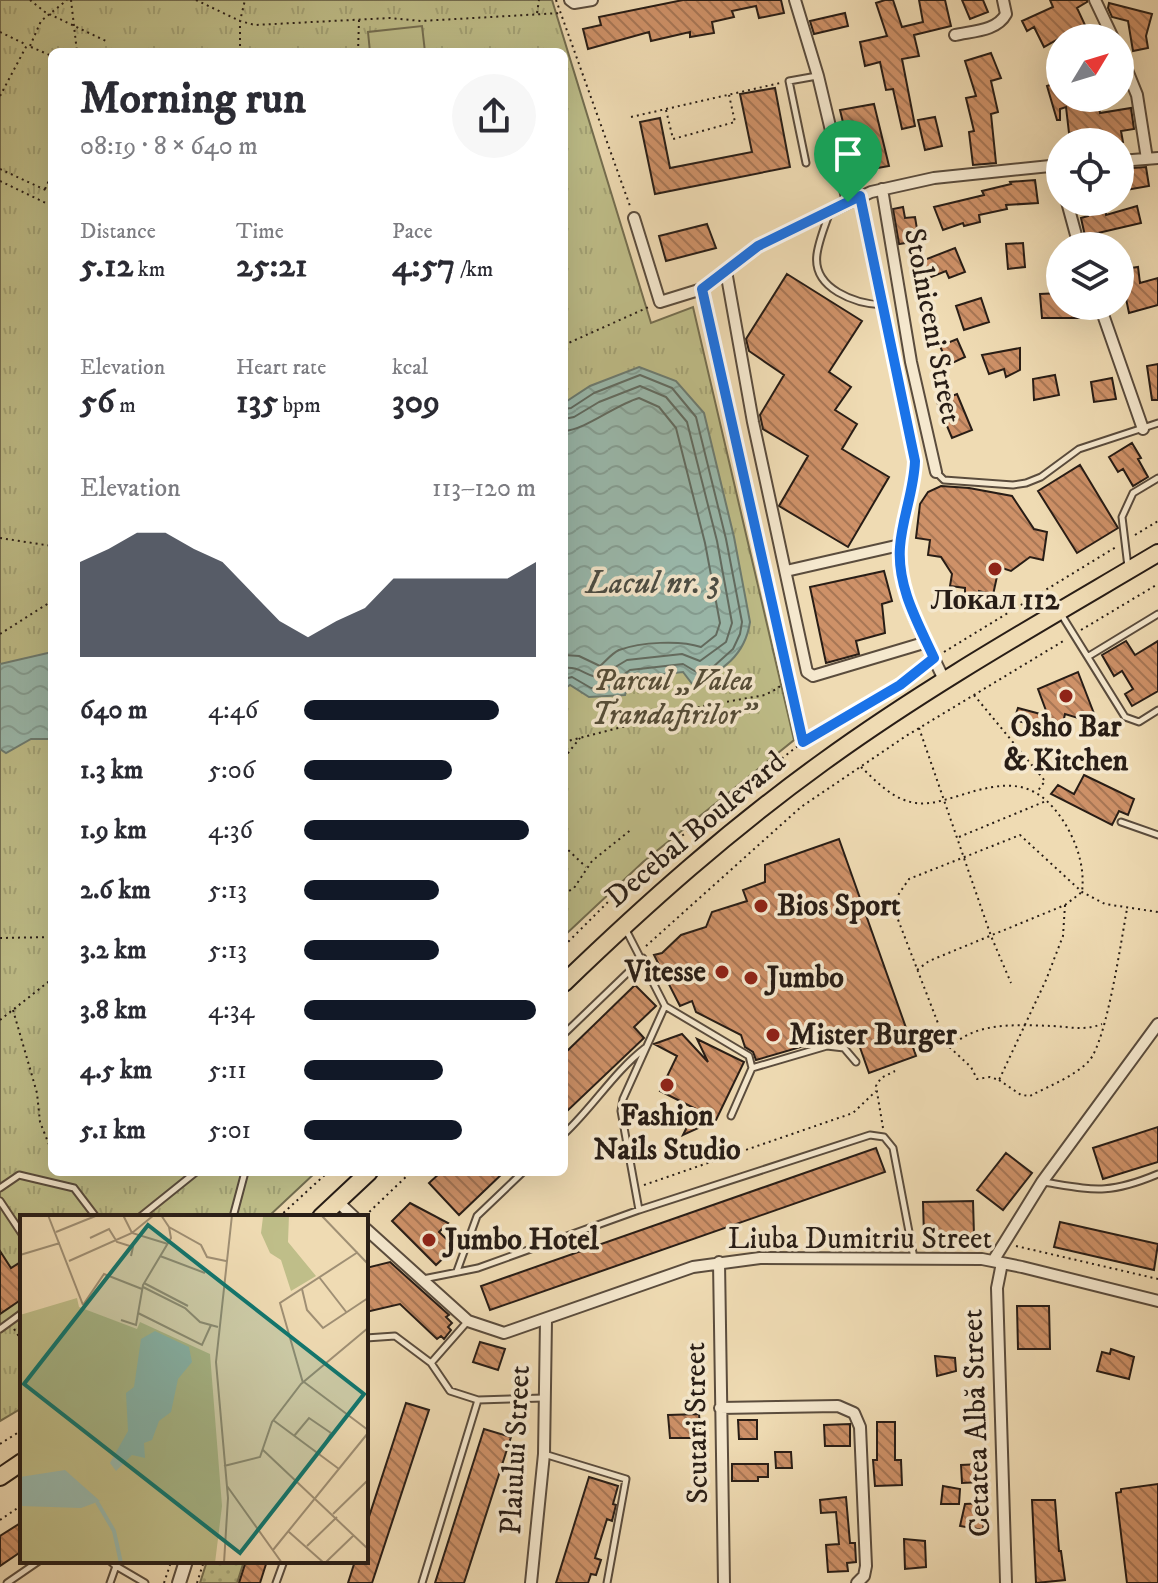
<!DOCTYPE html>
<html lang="en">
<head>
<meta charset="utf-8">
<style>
	body { margin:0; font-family:"IM FELL DW Pica",serif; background:#f7f7f7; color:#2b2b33; height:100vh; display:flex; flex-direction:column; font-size:30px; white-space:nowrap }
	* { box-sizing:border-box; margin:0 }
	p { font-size:26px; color:#7c7c81 }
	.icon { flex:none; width:44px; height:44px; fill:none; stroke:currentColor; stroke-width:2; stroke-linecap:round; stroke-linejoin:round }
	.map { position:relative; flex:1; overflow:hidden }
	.panel { position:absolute; left:48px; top:48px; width:520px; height:1128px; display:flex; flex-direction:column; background:#fff; border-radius:12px; box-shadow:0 8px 32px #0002 }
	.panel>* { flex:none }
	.needle { width:52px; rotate:52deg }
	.controls { position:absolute; left:1046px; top:24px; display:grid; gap:16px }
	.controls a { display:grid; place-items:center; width:88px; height:88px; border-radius:50%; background:#fff; box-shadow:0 8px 32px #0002; font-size:40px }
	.pin { position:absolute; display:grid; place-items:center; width:68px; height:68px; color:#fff; margin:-82px -34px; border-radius:50% 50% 50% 0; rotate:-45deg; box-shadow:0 0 8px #0007 }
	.pin .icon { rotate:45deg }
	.round { display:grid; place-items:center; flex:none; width:84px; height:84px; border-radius:42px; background:#f7f7f7 }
	.headline { display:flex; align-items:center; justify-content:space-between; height:136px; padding:0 32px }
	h1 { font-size:44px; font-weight:700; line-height:60px }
	.stats { display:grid; grid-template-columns:repeat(3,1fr); gap:12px; height:136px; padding:8px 32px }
	.stats div { display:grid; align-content:center }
	.stats b { font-size:34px; font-weight:700 }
	.stats small { font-size:22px; font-weight:400 }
	.stats p { font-size:22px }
	.chart { height:224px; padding:16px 32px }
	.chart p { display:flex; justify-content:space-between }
	.chart svg { width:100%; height:144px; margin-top:8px; fill:#111827; opacity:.7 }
	ul { padding:0 32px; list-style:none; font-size:26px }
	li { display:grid; grid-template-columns:128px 96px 1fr; align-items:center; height:60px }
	li i { height:20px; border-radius:10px; background:#111827 }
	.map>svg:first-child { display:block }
</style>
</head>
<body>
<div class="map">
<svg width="1158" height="1583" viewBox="0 0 1158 1583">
	<defs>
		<pattern id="grass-dots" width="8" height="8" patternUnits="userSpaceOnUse" patternTransform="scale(2)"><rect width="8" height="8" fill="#bfbe89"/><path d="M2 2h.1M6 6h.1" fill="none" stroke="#a4a376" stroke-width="1.8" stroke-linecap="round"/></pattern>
		<pattern id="park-tufts" width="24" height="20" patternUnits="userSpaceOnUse" patternTransform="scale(2)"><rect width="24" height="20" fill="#bfbe89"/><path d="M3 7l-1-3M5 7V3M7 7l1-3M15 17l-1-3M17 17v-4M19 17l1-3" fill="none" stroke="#a4a376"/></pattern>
		<pattern id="water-waves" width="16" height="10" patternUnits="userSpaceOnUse" patternTransform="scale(2)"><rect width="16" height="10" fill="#9abbaf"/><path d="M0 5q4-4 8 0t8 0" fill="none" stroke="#85a096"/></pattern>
		<pattern id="building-back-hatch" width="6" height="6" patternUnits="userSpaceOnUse" patternTransform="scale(2)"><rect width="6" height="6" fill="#ce9168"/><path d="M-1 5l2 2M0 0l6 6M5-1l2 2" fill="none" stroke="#a77655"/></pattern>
	</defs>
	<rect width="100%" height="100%" fill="#efdbb3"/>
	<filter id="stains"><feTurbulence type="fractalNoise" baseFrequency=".0025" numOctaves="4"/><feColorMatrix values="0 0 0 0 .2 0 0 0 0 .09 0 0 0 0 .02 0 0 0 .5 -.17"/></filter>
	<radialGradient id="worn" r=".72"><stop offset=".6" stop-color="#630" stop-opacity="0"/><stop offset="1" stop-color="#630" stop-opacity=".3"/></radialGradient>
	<path fill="url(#grass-dots)" stroke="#746e50" stroke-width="2" d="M207,1561H244L237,1583H200Z"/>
	<path fill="url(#park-tufts)" stroke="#746e50" stroke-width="2" d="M0,0H552L651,323L693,307L794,740L643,862L564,936V52H52V1172H316L268,1217H22V1408L0,1421Z"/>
	<path fill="#bfbe89" stroke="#746e50" stroke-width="2" d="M422,26L425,52H370L368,32Z"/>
	<path fill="url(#water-waves)" stroke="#6c7c72" stroke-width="2" d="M639,367L676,381L704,413L734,537L750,622C745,656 722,671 693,685L683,672L630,678L625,695L589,697L570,685L564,689V403L590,386Z
		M52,652V739H31L6,753L0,749V664Z"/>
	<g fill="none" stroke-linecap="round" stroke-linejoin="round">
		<path stroke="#616c62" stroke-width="2" d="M564,409L571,408L594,393L640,375L672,388L696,417L726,539L742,622L740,634L733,649L713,667L698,673L683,664L630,670L623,675L617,687L591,688L572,677L564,679
			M564,419L574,417L599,402L640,386L666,397L687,422L717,541L732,623L726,642L700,661L682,654L627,660L617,666L608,678C586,679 583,666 564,668
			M564,431C585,430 615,405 639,398L659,407L676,428L705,543L720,623L716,635L701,647C680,640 641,642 619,650C611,654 606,661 600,666L579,656L564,655"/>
	</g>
	<path fill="url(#building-back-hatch)" stroke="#281d16" stroke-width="2" d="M683,0H781L784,13L759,18L756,6L732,11L734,17L712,22L714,33L690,37V32L651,41L649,32L588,49L583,29L601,25L599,17Z
		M885,0H893L902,27L923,22L919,0H945L951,26L914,35L919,56L902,59L915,126L902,129L893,89L886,90L880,62L865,66L860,42L887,36L876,3Z
		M962,0H983L988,12L970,19Z
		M1050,0H1087V2L1077,8L1091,38H1079L1077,33L1060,38L1044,47L1034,27L1027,31L1022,21L1053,7Z
		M1109,3L1152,14L1146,36L1148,48L1133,51L1128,21L1112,17L1108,8Z
		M845,13L848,26L814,34L810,21Z
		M991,53L1001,78L991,81L998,112L991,114L996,163L973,165L969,132L974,131L966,98L976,96L965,61Z
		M1060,82V98H1094L1097,100L1100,113L1131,108L1134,129L1121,131L1123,142H1099L1096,130L1069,133L1066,107L1060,109V120H1057L1047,86Z
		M775,88L790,167L655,194L640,122L660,118L670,168L752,152L740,94Z
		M874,104L889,166L855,172L840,110Z
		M935,117L942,146L925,150L918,120Z
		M1146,167L1149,186L1120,191V169Z
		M1035,180L1038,203L1006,205L1007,209L979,215L980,222L964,226L963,223L943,230L934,207L984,195L982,191L1011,184L1010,182Z
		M1096,202L1098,212L1105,210L1106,215L1137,206L1141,223L1085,236L1081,218L1088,216L1085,204Z
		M903,207L905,218L915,217L919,241L899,244L893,209Z
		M707,224L716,248L666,261L659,236Z
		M1023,243L1025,267L1008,269L1006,244Z
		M955,248L965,272L949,278L946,271L921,281L914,264Z
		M1130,260L1131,268L1138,267L1140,283L1158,278V305L1129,313L1123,284H1120V262Z
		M787,274L862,321L829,372L851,387L835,410L857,424L842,449L889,477L848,547L779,506L808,456L763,429L760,415L784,375L749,351L746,339Z
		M1060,293V306H1087L1088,318H1042L1040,294Z
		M981,298L989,322L964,330L956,306Z
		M957,339L965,357L948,365L940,346Z
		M1020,348V370L1006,377L1004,369L989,374L982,355Z
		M1158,364V400H1152L1147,366Z
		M1055,375L1059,395L1034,400L1033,379Z
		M1112,378L1116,399L1094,402L1091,382Z
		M957,394L972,430L952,438L937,402Z
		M1132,443L1141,458L1138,459L1148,477L1133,486L1123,469L1118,472L1109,457Z
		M1080,465L1118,528L1077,553L1038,491Z
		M941,486L969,488L1012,496L1034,529L1047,532L1043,560L1030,557L1011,571L999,567L993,595L979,591L978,597L965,595V588L950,586L952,574L941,557L928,555L930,540L916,538L920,504L928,492Z
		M884,571L892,601L882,604L885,633L856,641L859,654L826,663L810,587Z
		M1126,641L1135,655L1158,641V691L1132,706L1125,694L1133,689L1122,671L1114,676L1102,655Z
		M1078,672L1098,724L1065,714L1061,732L1014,720L1018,708L1048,716L1038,689Z
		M1084,775L1134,799L1128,815L1119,811L1112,825L1051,794L1058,785L1074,794Z
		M839,839L916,1056L869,1073L857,1039L845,1043L842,1035L756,1060L753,1052L745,1047L741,1035L696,1012L692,1001L680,1006L654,955L662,953L681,935L706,927L712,912L747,901L743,890L765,882V865Z
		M635,985L656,1006L634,1027L644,1038L564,1114V1054Z
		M682,1034L708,1062L697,1039L744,1062L716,1120L683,1135L696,1109L660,1091L677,1056L654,1044Z
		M1158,1127V1162L1103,1179L1093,1148Z
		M876,1148L885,1172L490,1310L481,1286Z
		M1006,1153L1032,1173L1003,1210L977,1190Z
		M441,1172H504L459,1215L429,1183Z
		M973,1201L974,1235L924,1236L923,1202Z
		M410,1203L448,1223L439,1232L455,1247L436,1265L392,1221Z
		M1060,1222L1158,1244L1154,1270L1054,1247Z
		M0,1251L11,1268L22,1261V1299L0,1314Z
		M390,1262L449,1315L446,1317L452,1323L448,1327L451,1330L444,1339L441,1336L437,1339L400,1304L366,1312V1268Z
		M1017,1306H1049L1050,1349H1018Z
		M480,1342L505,1349L498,1370L473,1362Z
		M1111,1349L1134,1357L1129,1379L1097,1371L1102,1352L1110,1354Z
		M935,1356L955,1358L956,1371L937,1376Z
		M406,1403L429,1410L372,1583H348L355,1561H366V1526Z
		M699,1414L701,1438H670L668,1415Z
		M738,1420H757V1439H739Z
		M877,1422H895V1460H901L902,1485L875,1486L873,1460H877Z
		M850,1424V1446H825L824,1425Z
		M484,1429L511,1437L464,1583H435Z
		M775,1452H791L792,1468H776Z
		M732,1464H768V1477H758V1481H732Z
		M981,1464L982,1482L962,1483L961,1465Z
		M589,1477L618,1486L613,1504L616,1505L612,1521L607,1519L595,1558L601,1560L596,1575L591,1574L588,1583H556Z
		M1158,1484V1583H1127L1116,1493L1121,1492V1489Z
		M943,1486L960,1489L959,1504H941Z
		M846,1497L850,1543H855L856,1562L847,1563L848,1571L828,1572L826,1545L839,1544L836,1512L821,1513L820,1500Z
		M1032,1500H1055L1059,1551H1061L1065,1580L1036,1583Z
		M986,1503L983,1530L960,1526L965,1504Z
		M22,1522V1551L0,1566V1536Z
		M904,1539L925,1541L926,1567L905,1569Z
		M246,1561H267L260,1583H239Z"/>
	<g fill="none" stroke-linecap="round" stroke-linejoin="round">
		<g stroke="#5a4c3d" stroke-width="9">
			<path id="service" d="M806,163L789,81L817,76
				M830,212C825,225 819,240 817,254C812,289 856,304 883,305
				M937,473L944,480L1013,485L1026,483L1041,477L1079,449L1158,423
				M1128,567L1122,517L1133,493L1158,478
				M1061,614L1125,717L1139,722L1158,710
				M1089,656L1158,614
				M1121,822L1158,835
				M626,930L665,1006L623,1099L621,1111L639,1210
				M665,1006L749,1056L752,1068L731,1116
				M564,1034L643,958
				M752,1068L827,1046L844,1048L856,1062
				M564,1134C593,1107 614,1072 645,1048
				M1043,1182C1094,1190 1108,1195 1158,1174
				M0,1188L19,1175L74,1188L96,1217
				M0,1201L22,1234
				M140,1217L196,1172
				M233,1217L245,1172
				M457,1271L477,1216L523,1172
				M423,1279L478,1268L639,1210L870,1135L884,1137L893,1148L914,1258
				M0,1329L22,1313
				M366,1338L395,1336L431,1363
				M478,1400L544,1398
				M544,1454L626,1479L607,1583
				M116,1566L145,1583
				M7,1583L39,1561
				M110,1583L116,1566L110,1561
				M276,1583L284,1561
				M422,1583L478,1400L450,1391L431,1363L467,1322"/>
		</g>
		<g stroke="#5a4c3d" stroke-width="14">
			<path id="minor" d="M570,0L574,3L592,0
				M795,0L818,76L848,202
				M1095,0L1113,38
				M955,35C973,31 997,31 1006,14L1003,0
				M1120,53L1137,95L1147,159
				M1120,161L1158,158
				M882,189L911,362L936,472
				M860,196L915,461C914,491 902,518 900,547C897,595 926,640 945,682
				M1067,202L1079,246
				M634,218L660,302L702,289L758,246L871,192L934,178L1060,165
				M726,271L753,422L807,672L813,676L927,642
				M1100,306L1143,429
				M786,571L900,545
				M338,1202L354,1217
				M366,1229L468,1321L504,1333L693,1267L760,1258L982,1259L1022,1267L1158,1301
				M993,1261L1042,1182L1158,1024
				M719,1262L724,1583
				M1002,1263L997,1288L1006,1583
				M720,1408L838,1406L854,1413L860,1427L866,1566L864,1576L857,1583
				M531,1583L544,1454L546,1320"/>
		</g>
		<g stroke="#5a4c3d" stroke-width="16">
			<path id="tertiary" d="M179,1583L186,1561"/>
		</g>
		<g stroke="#281d16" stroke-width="20">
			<path id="primary" d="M564,983C647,903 729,830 823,762C929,685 1045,620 1158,553
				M321,1217L369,1172
				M0,1477L22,1462"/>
		</g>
		<path stroke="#281d16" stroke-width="2" stroke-dasharray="2 4" stroke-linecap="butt" d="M30,0L45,12L108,42
			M71,0L77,52
			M196,0L240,21L255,25L390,18L421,21L561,13
			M556,0L630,206
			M537,13L539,0
			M0,32L25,44
			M30,46L41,21L67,0
			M31,47L52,56
			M240,52V21L245,0
			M358,52L359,20
			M0,96L27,45
			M666,110L673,139L735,122L729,95
			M631,117L780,83
			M0,169L52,193
			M0,181L52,206
			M45,189L52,174
			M705,302L803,741
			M564,345L651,306
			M1135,535L1158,521
			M0,538L52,546
			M1081,630L1158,584
			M0,634L52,601
			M944,652L1116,547
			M974,695L1045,781L1037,792
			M919,728L991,936L1011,983
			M564,742L703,706L765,695L778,688L790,676
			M564,758L580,738
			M861,767C877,782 893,800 916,803C930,805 944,800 958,796C1005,781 1035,777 1064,822C1077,843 1085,867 1082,892L1065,905L929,961L917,970
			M959,837L1046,801
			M564,846L586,867
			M564,894L574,888L592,861L632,829
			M1065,905L1063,936L1046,980L999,1080L990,1077L977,1079L971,1067L946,1044L892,904L909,879L1020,835L1082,892L1105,904L1158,912
			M0,938L52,937
			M564,946L643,867L683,835L803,742L900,685L923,667
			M646,946L801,807L906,736L1065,640
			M13,1010L37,1093L40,1122L52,1152
			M0,1020L52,979
			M951,1047C976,1021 1019,1025 1053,1026C1071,1027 1084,1031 1102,1024
			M999,1080L1021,1095L1030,1096C1049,1086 1075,1076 1089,1061C1107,1040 1121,941 1127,909
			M883,1128L876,1086L881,1078L895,1071
			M644,1185L853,1113L876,1091
			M365,1216L411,1172
			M279,1217L328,1172
			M1016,1246L1158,1279
			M14,1329L22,1341
			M0,1444L22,1430
			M0,1520L22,1505
			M164,1583L170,1565
			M197,1583L204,1561"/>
		<use href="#service" stroke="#f5e8ce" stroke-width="5"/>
		<use href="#minor" stroke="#f5e8ce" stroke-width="10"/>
		<use href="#tertiary" stroke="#f5e8ce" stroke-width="12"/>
		<use href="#primary" stroke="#efdbb3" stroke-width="16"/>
	</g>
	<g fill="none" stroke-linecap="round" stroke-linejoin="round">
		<g stroke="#fff" stroke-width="16">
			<path id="route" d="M860,196L915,461C914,491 902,518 900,547C897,587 918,623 934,658L900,685L803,742L702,289L758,246Z"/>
		</g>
		<use href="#route" stroke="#1a73e8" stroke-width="10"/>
	</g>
	<g fill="#8f2418" stroke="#f5e8ce" stroke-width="3">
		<circle cx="995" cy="569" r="8"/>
		<circle cx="1066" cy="696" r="8"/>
		<circle cx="761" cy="906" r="8"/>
		<circle cx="722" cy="972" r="8"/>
		<circle cx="751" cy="978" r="8"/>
		<circle cx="773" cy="1035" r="8"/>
		<circle cx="667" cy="1085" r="8"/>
		<circle cx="429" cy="1240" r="8"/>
	</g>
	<g text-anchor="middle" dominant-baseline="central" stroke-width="7" stroke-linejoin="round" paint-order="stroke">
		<g font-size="30" fill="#281d16" stroke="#f5e8ce">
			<text transform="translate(932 326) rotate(79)">Stolniceni Street</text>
			<text transform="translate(696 830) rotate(-40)">Decebal Boulevard</text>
			<text x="860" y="1239">Liuba Dumitriu Street</text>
			<text transform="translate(697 1423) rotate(-91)">Scutari Street</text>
			<text transform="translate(977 1423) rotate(-92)">Cetatea Albă Street</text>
			<text transform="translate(516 1450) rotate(-87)">Plaiului Street</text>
		</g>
		<g font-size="30" font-weight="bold" fill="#281d16" stroke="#f5e8ce" text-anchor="start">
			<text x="995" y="600" text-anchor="middle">Локал 112</text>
			<text x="1066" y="727" text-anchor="middle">Osho Bar<tspan x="1066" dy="34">&amp; Kitchen</tspan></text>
			<text x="777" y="906">Bios Sport</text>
			<text x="706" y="972" text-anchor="end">Vitesse</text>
			<text x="767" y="978">Jumbo</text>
			<text x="789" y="1035">Mister Burger</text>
			<text x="667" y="1116" text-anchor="middle">Fashion<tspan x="667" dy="34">Nails Studio</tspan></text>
			<text x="445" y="1240">Jumbo Hotel</text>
		</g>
		<g font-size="30" font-style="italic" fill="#554d38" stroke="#f5e8ce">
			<text x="673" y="681">Parcul „Valea<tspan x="673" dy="34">Trandafirilor”</tspan></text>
		</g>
		<g font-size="32" font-style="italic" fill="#4a4c44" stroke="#f5e8ce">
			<text x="653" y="584">Lacul nr. 3</text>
		</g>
	</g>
	<g transform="translate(20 1215)">
		<rect width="348" height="348" fill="#efdbb3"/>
		<path d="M269,0L268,27L296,61L271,76L261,45L250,38L241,18L243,2Z" fill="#bfbe89"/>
		<path d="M57,83L59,92L117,114L120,107L190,139L202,291L195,348H0V100Z" fill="#bfbe89"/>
		<path d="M4,99L19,126L0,136V101Z" fill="#bfbe89"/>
		<path d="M135,116L169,132L172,147L158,164L151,197L139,206L132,225L124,228L125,243L112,240L96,256L90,248L108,216L106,178L114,172L121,124ZM45,255L80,286L61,293L0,291V262Z" fill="#9abbaf"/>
		<path fill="none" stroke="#9abbaf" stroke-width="4" d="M77,287L94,316L101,348"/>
		<path fill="none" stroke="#9f8f74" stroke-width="2" d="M28,0L63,90M103,0L112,18L148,29M141,0L149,12L181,30L187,42L206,46M301,0L348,49M36,17L78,0M70,23L89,14L97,27L113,32L111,41M0,40L40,28M140,41L185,58M49,46L112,18L134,0M299,62L327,98M124,68L168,91M123,72L165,93L180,107L198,112M282,74L287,95L303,113L348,83M63,90L84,59L122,74M118,98L182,130L191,110M101,105L116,110L123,70L151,23L149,12M284,167L348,215M283,168L260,88L338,37M253,205L319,254M274,221L289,203L311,218L299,239M243,235L348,334M204,251L240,242L252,207L281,169L348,113M207,271L262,348M313,299L348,265M269,317L304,348M287,331L317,302M253,335L348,218M204,348L208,283L196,147L212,0M305,348L334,320"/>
		<path fill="#0f766e" fill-opacity="0.15" stroke="#0f766e" stroke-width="4" d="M128,10L344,179L220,338L4,169Z"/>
		<rect width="348" height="348" fill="none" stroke="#281d16" stroke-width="4"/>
	</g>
	<rect width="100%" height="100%" filter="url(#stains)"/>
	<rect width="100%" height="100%" fill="url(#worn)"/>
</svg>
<div class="controls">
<a><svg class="needle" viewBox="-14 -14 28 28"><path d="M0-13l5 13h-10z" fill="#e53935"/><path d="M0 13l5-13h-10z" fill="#7c7c81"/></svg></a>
<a><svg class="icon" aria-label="locate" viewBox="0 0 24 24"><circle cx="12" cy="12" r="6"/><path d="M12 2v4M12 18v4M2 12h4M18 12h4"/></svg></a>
<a><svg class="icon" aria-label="layers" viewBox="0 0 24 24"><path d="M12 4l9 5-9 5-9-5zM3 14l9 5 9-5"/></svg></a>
</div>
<div class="pin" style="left:848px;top:202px;background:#1e9e55"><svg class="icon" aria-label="arrive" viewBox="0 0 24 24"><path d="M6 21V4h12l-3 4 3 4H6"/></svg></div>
<section class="panel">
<div class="headline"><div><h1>Morning run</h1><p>08:19 · 8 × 640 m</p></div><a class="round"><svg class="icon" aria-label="share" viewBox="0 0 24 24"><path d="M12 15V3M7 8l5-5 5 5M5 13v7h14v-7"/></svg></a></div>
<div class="stats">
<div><p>Distance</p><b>5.12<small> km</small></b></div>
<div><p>Time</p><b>25:21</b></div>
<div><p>Pace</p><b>4:57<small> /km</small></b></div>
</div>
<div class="stats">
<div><p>Elevation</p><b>56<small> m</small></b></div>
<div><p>Heart rate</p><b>135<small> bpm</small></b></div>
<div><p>kcal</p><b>309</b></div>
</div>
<div class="chart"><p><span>Elevation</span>113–120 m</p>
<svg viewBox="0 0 160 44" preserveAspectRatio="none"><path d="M0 44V15L10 11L20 6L30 6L40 11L50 15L60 24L70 33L80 38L90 33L100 29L110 20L120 20L130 20L140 20L150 20L160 15V44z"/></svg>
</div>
<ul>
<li><b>640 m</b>4:46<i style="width:84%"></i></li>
<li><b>1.3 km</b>5:06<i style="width:64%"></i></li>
<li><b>1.9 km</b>4:36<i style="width:97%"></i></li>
<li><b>2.6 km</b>5:13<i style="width:58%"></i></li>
<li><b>3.2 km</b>5:13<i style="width:58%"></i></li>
<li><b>3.8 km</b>4:34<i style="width:100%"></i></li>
<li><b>4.5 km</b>5:11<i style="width:60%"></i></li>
<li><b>5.1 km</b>5:01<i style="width:68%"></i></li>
</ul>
</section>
</div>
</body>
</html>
